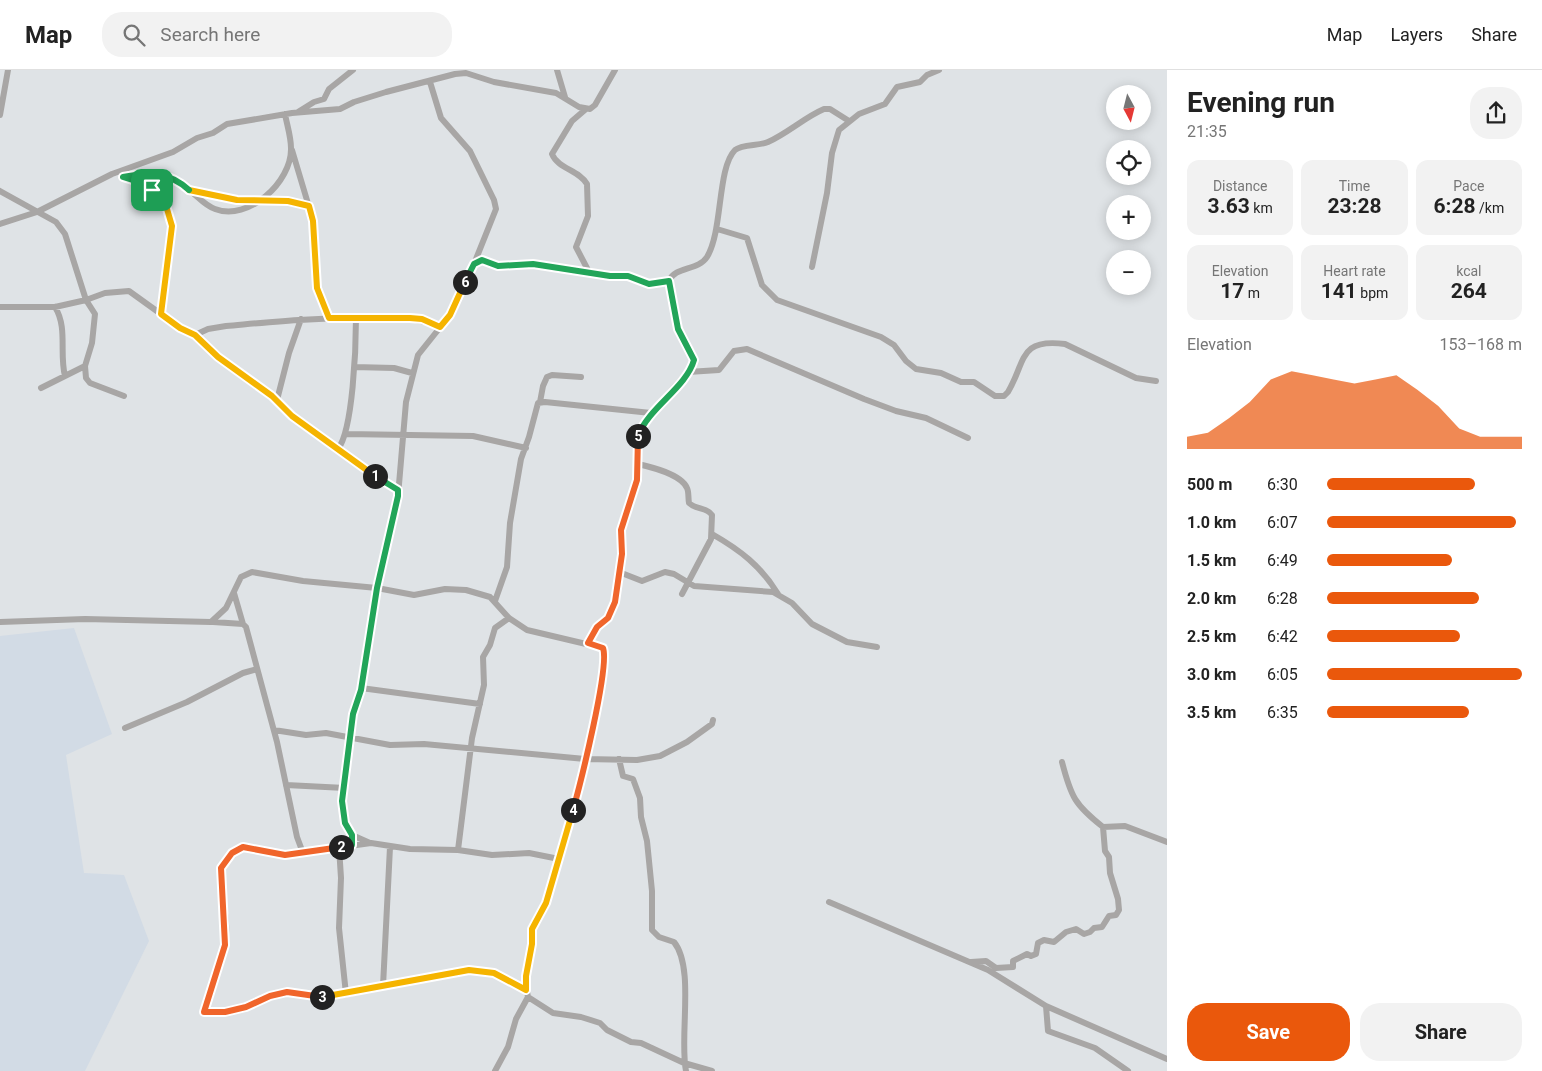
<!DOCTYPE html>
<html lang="en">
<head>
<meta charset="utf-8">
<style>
	body { margin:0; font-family:Roboto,sans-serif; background:#f2f2f2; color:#222; height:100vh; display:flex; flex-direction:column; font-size:19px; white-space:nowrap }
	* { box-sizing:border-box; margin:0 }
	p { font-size:16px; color:#767676 }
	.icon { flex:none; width:28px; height:28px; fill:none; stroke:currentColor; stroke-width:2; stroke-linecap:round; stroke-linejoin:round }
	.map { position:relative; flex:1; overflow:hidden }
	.details { display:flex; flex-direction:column; background:#fff; width:375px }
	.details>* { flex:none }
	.needle { width:32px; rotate:173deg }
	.tools { position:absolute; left:1106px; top:15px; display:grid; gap:10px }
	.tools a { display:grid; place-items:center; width:45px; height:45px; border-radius:50%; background:#fff; box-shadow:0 2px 12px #0003; font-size:25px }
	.pin { position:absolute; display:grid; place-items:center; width:42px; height:42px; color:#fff; margin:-21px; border-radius:10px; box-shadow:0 2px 8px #0006 }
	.km { position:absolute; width:25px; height:25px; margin:-12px; border-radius:50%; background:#222; color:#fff; font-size:14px; line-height:25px; text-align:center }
	.round { display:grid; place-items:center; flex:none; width:52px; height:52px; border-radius:20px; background:#f2f2f2 }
	.summary { display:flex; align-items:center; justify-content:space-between; height:85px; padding:0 20px }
	h1 { font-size:28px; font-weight:700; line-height:38px }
	.stats { display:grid; grid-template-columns:repeat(3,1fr); gap:8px; height:85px; padding:5px 20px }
	.stats div { display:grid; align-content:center; border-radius:12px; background:#f2f2f2; text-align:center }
	.stats b { font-size:21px; font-weight:700 }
	.stats small { font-size:14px; font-weight:400 }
	.stats p { font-size:14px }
	.chart { height:140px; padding:10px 20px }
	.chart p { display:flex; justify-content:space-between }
	.chart svg { width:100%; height:90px; margin-top:5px; fill:#ea580c; opacity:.7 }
	.cta { display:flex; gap:10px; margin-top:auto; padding:10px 20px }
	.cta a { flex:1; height:58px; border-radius:20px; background:#ea580c; color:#fff; font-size:20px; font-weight:700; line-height:58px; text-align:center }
	.cta a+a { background:#f2f2f2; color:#222 }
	ul { padding:0 20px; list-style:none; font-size:16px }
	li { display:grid; grid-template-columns:80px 60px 1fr; align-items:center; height:38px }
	li i { height:12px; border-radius:6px; background:#ea580c }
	header { display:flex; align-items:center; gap:30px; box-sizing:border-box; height:70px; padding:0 25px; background:#fff; border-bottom:1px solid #e0e0e0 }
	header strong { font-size:24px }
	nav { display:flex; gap:28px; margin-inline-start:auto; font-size:18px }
	.search { width:350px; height:45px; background:#f2f2f2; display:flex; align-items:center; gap:12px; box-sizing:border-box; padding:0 18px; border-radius:20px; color:#767676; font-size:19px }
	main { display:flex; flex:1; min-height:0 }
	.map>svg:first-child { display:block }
</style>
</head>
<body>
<header>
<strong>Map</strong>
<div class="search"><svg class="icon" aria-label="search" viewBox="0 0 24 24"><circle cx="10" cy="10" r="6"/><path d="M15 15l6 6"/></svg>Search here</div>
<nav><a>Map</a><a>Layers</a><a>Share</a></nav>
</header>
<main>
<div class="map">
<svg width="1167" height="1001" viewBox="0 0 1167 1001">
	<rect width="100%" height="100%" fill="#dfe3e6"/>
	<path fill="#d2dbe5" d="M74,558L112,664L66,685L84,803L124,805L149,871L85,1001H0V566Z"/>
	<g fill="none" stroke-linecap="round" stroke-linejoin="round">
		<path stroke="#a8a6a5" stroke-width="6" d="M557,0L565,27
			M586,39L572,51L552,84C558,99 579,100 587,114L588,146L576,177L589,202
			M298,42L314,32L324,29L329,19L353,0
			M0,45L8,0
			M292,80L309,137
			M123,107C155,101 168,101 193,123C200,129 206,136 215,139C248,152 292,112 291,78C291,67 287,55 285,44
			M125,108C148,115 169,130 172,156L161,244
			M0,121L56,152L65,164L86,230L95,244L92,273L85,296L86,308L90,313L124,326
			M192,121L237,130L288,131L309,137L313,151L317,218L329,248
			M0,154L37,142L112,104L173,82L197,68L213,63L227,54L292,43L340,39L354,32L386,22L455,4L466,3L494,12L556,23L579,37L590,39L595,35L615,0
			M717,159L747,168L762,215L777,230L881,267L894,275L906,291L916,299L941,303L961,312H974L995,326H1004L1008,322C1026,292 1018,268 1065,274L1136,308L1156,311
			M474,194L482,191L498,196L541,194L610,206H628L649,214L669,211
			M812,197L827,123L832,83L839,60L859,44L885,34L897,17L920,12L927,5L939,0
			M0,237H55L86,230L105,223L129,221L179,257L195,265L218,287L272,326L299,351L361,397L398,420
			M55,237C68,258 59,283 65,306
			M195,265L208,259L226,256C272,252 318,247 364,249C395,251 408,244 440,257
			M354,297L394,298L412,303
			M690,302L693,287L678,259L669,211C675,196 698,201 707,187C723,161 717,98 735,80C742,74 759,76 768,72C788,63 805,47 824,39H830L849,51
			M41,318L85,296
			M277,330L289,283L301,249
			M540,332L543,316L547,307L552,305L581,307
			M346,364L473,366L526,378
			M338,379C353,360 356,276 356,248
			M638,394C651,397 681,404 687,418C689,422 688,428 689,433C696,440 707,437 712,445L711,469L682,524
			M712,464C740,480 761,496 778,524
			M619,502L642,511L665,502L674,504L694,516L773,522L792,533L812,554L847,572L877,577
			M234,523L243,554
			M495,531L507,497L510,453L521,389L529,367L538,333L545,332L651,343
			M0,552L85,549L211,552L226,538L241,507L252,502L303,511L377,518L414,525L445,519L466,520L490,527L509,548L527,560L603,578L605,584L602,609L580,715L546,833L532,859V874L525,911L528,927L516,949L508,977L495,1001
			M213,552L243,554L246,557L277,672L297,767L303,783
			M588,573L597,557L608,548L615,532L622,484L621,461L637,410L638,365L651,343L688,302L719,300L734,281L747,279L864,329L896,341L926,348L968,368
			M361,618L480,634
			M125,658L187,632L243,603L257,599
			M274,660L306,665L326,663L390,675L424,674L585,689L637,690L660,686L687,672L712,654L713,650
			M619,689L623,706L633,709L640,728L641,747L647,771L652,821V860L659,867L674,872C695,898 679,967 686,1001
			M1062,692C1071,727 1075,735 1103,757L1125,756L1167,772
			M286,715L345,718
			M370,773L352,765L347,759L342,731L353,644L361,620L377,518L398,426L406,332L418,285L450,245L474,194L496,139L494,130L470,81L441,48L430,12
			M339,777L341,808L339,858L346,924
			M458,780L472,668L484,615L483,587L490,575L495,558L509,548
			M829,832L988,900L1046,936L1048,961L1095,978L1128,1001
			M971,892L986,891L996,898L1013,897V891L1027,884L1031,886L1036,884L1038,873L1044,870L1054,872L1066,862L1076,859L1084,864L1090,862L1094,858L1102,857L1109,846L1116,845L1119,840L1118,829L1110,803L1109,787L1105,781L1103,757
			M383,916L390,777
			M526,920C499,911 498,898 463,900L342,925L322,927L287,922L270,926L246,937L206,944C203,939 222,889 224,879C231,852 219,824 221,798L225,790L240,778L285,785L371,773L410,779L458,780L492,785L529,783L559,789
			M528,927L553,943L581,947L600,953L607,960L631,972L641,973L684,993L712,1001
			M1046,936L1167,989"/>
	</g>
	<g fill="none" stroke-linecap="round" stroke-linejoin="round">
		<g stroke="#fff" stroke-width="10">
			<path id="split-1" d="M152,120L167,139L172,156L161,244L180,258L195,265L218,287L272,326L292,346L375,406"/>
		</g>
		<g stroke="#fff" stroke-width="10">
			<path id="split-2" d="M341,777L352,775V765L345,753L342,731L353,644L361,620L377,518L398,426V420L375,406"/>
		</g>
		<g stroke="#fff" stroke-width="10">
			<path id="split-3" d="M322,927L287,922L270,926L246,937L225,942H204L225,875L221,798L232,783L243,777L285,785L341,777"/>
		</g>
		<g stroke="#fff" stroke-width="10">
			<path id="split-4" d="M322,927L469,900L494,903L526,920V906L532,874V859L546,833L573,740"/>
		</g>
		<g stroke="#fff" stroke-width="10">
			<path id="split-5" d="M573,740C580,715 610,596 603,578L588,573L597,557L608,548L615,532L622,484L621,460L637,410L638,366"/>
		</g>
		<g stroke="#fff" stroke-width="10">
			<path id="split-6" d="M465,212L474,194L482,190L498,196L533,194L610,206H628L649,214L669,211L678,259L694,290C686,318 649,337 638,366"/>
		</g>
		<g stroke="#fff" stroke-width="10">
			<path id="split-7" d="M189,120L237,130L288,131L309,136L313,151L317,218L329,248H410L422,249L440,257L450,245L465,212"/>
		</g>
		<g stroke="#fff" stroke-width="10">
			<path id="split-8" d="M152,120L142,113L123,107C149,102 168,101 189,120"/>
		</g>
		<use href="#split-1" stroke="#f5b400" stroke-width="6"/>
		<use href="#split-2" stroke="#22a559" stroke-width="6"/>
		<use href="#split-3" stroke="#f0652b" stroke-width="6"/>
		<use href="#split-4" stroke="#f5b400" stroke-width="6"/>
		<use href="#split-5" stroke="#f0652b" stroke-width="6"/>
		<use href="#split-6" stroke="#22a559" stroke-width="6"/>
		<use href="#split-7" stroke="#f5b400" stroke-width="6"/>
		<use href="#split-8" stroke="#22a559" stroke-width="6"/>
	</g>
</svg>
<div class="tools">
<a><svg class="needle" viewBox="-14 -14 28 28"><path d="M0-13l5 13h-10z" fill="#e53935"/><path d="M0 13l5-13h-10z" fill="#767676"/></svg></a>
<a><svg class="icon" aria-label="locate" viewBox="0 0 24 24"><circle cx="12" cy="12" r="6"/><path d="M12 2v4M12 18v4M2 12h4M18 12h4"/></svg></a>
<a>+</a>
<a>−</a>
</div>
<div class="pin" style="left:152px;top:120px;background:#1e9e55"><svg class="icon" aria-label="arrive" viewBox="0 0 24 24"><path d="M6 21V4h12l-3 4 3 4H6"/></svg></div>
<b class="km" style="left:375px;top:406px">1</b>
<b class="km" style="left:341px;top:777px">2</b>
<b class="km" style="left:322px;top:927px">3</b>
<b class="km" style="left:573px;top:740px">4</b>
<b class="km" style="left:638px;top:366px">5</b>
<b class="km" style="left:465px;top:212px">6</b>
</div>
<section class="details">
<div class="summary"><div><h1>Evening run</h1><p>21:35</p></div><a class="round"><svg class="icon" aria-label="share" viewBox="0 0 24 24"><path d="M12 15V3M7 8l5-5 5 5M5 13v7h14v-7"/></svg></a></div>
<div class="stats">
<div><p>Distance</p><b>3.63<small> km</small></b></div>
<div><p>Time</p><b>23:28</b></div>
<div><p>Pace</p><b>6:28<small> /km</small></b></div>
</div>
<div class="stats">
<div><p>Elevation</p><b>17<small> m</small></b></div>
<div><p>Heart rate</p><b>141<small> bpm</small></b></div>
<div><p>kcal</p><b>264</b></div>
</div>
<div class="chart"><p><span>Elevation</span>153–168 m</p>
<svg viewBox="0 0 160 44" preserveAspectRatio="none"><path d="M0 44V38L10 36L20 29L30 21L40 10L50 6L60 8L70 10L80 12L90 10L100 8L110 15L120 23L130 34L140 38L150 38L160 38V44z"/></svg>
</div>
<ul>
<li><b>500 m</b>6:30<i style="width:76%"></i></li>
<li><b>1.0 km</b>6:07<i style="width:97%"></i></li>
<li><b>1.5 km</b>6:49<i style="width:64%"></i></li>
<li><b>2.0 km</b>6:28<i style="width:78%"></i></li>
<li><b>2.5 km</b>6:42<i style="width:68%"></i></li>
<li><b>3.0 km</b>6:05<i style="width:100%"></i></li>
<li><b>3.5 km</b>6:35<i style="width:73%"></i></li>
</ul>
<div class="cta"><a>Save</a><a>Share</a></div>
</section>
</main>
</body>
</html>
